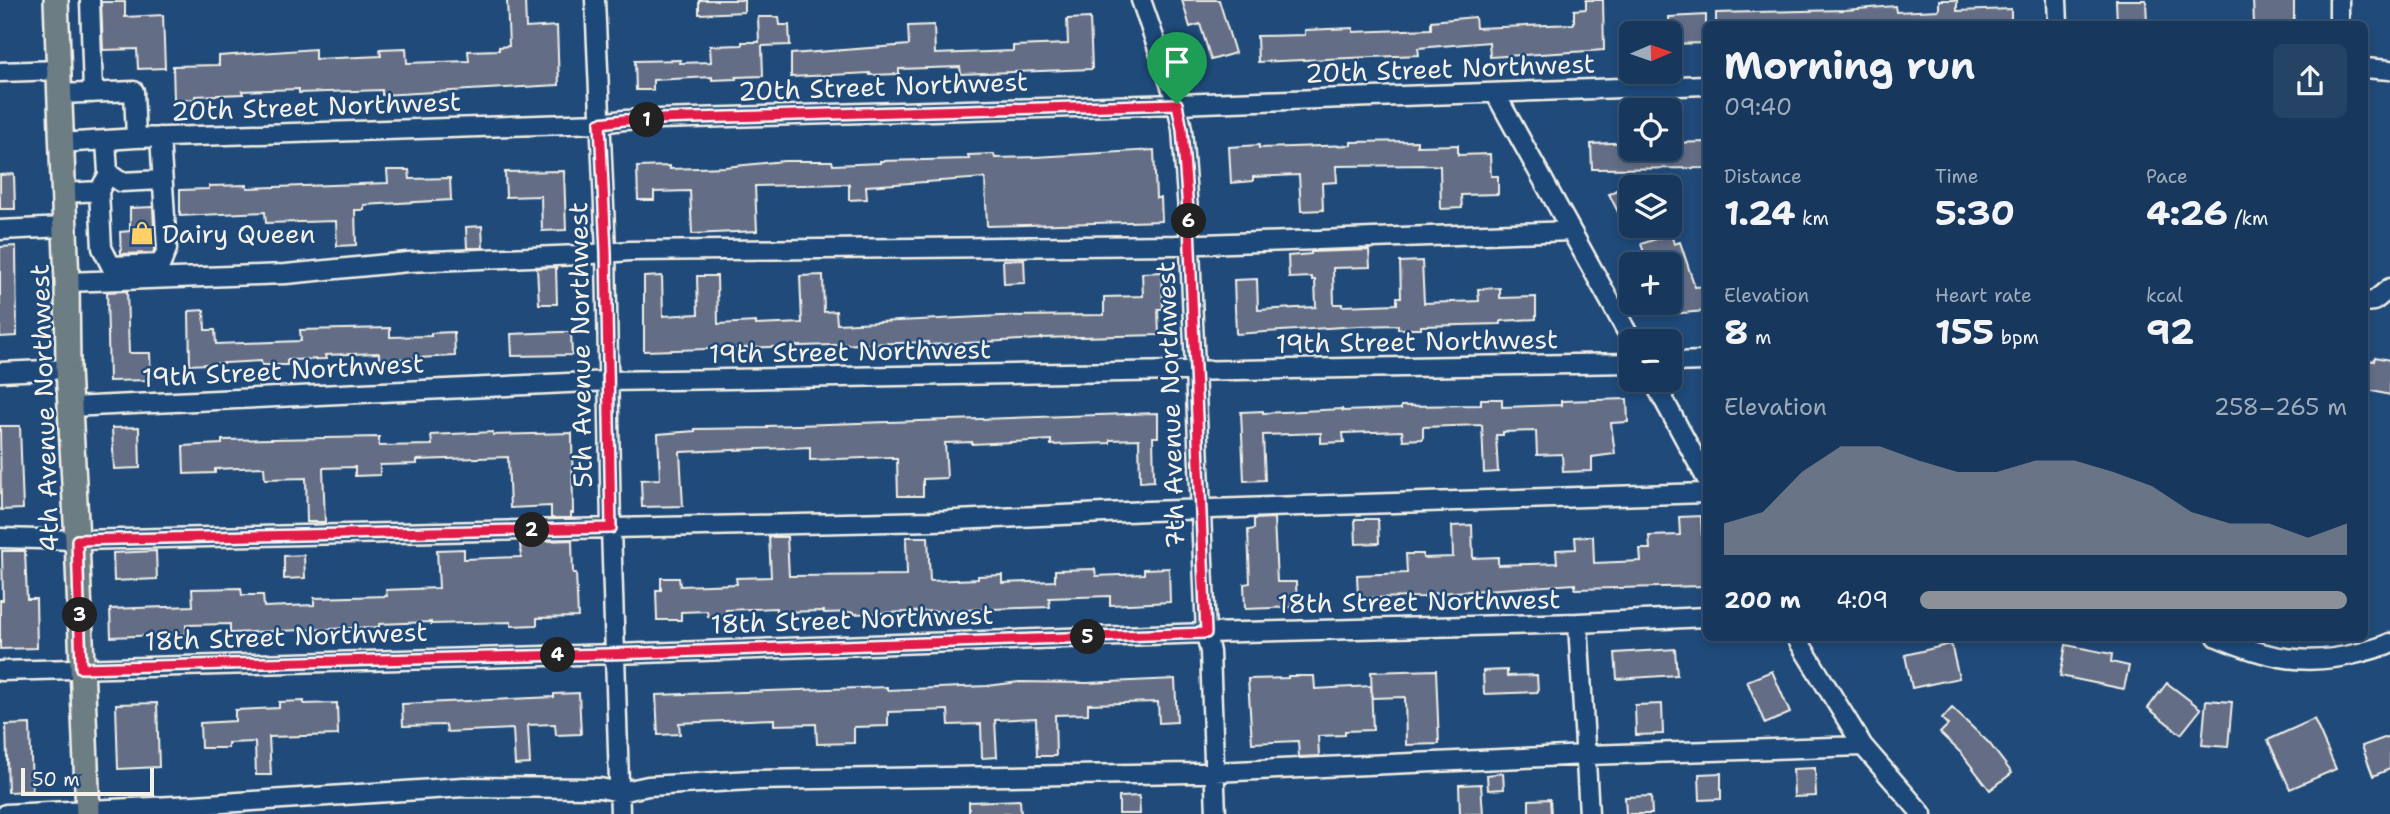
<!DOCTYPE html>
<html lang="en">
<head>
<meta charset="utf-8">
<style>
	body { margin:0; font-family:"Shantell Sans",sans-serif; background:#244365; color:#f1f3f6; height:100vh; display:flex; flex-direction:column; font-size:26px; white-space:nowrap }
	* { box-sizing:border-box; margin:0 }
	p { font-size:23px; color:#9eacbb }
	.icon { flex:none; width:38px; height:38px; fill:none; stroke:currentColor; stroke-width:2; stroke-linecap:round; stroke-linejoin:round }
	.map { position:relative; flex:1; overflow:hidden }
	.panel { position:absolute; left:1703px; top:21px; width:665px; height:620px; display:flex; flex-direction:column; background:#17385c; border-radius:10px; box-shadow:0 4px 10px #0003,0 0 0 2px #365272 }
	.panel>* { flex:none }
	.needle { width:46px; rotate:88deg }
	.controls { position:absolute; left:1619px; top:21px; display:grid; gap:14px }
	.controls a { display:grid; place-items:center; width:63px; height:63px; border-radius:10px; background:#17385c; box-shadow:0 4px 10px #0003,0 0 0 2px #365272; font-size:35px }
	.scale { position:absolute; left:21px; bottom:18px; width:133px; box-sizing:border-box; padding-left:7px; border:4px solid #f4f1e8; border-top:0; font-size:19px; line-height:24px; white-space:nowrap; color:#f4f1e8; -webkit-text-stroke:5px #1f4a7a; paint-order:stroke }
	.pin { position:absolute; display:grid; place-items:center; width:60px; height:60px; color:#fff; margin:-72px -30px; border-radius:50% 50% 50% 0; rotate:-45deg; box-shadow:0 0 7px #0007 }
	.pin .icon { rotate:45deg }
	.km { position:absolute; width:35px; height:35px; margin:-18px; border-radius:50%; background:#222; color:#fff; font-size:19px; line-height:35px; text-align:center }
	.round { display:grid; place-items:center; flex:none; width:74px; height:74px; border-radius:10px; background:#244365 }
	.summary { display:flex; align-items:center; justify-content:space-between; height:119px; padding:0 21px }
	h1 { font-size:38px; font-weight:700; line-height:52px }
	.figures { display:grid; grid-template-columns:repeat(3,1fr); gap:10px; height:119px; padding:7px 21px }
	.figures div { display:grid; align-content:center }
	.figures b { font-size:35px; font-weight:700 }
	.figures small { font-size:19px; font-weight:400 }
	.figures p { font-size:19px }
	.chart { height:196px; padding:14px 21px }
	.chart p { display:flex; justify-content:space-between }
	.chart svg { width:100%; height:126px; margin-top:7px; fill:#8c9099; opacity:.7 }
	ul { padding:0 21px; list-style:none; font-size:23px }
	li { display:grid; grid-template-columns:112px 84px 1fr; align-items:center; height:52px }
	li i { height:18px; border-radius:9px; background:#8c9099 }
	.map>svg:first-child { display:block }
</style>
</head>
<body>
<div class="map">
<svg width="2390" height="814" viewBox="0 0 2390 814">
	<rect width="100%" height="100%" fill="#1f4a7a"/>
	<filter id="ink" filterUnits="userSpaceOnUse"><feTurbulence type="fractalNoise" baseFrequency=".0143" numOctaves="2"/><feDisplacementMap in="SourceGraphic" scale="14" xChannelSelector="R" yChannelSelector="G"/><feConvolveMatrix kernelMatrix="1 2 1 2 8 2 1 2 1" color-interpolation-filters="sRGB"/></filter>
	<g filter="url(#ink)">
		<path fill="#646d85" stroke="#f4f1e8" stroke-width="2" d="M507,0H525L526,28L557,26L559,85L382,95V90L299,93V89L242,91L243,94L195,96V99L174,100L173,66L219,65V56L315,49V59L381,56L380,49L406,48L407,63L469,61L468,51L499,50V47L509,46Z
			M699,0H744V12L699,14Z
			M1182,0H1219L1235,53L1211,60L1200,24L1190,27Z
			M1586,0H1603L1604,50L1490,57L1489,42L1418,48L1419,55L1258,62L1257,36L1305,35V30L1353,28V32L1431,29V21L1475,17L1476,28L1574,24V10L1586,9Z
			M1939,0H1957V11L2011,9V24H1716V13L1845,10L1895,6L1896,12L1939,10Z
			M2116,0H2146L2147,24H2117Z
			M2253,0H2294V24H2254Z
			M101,2H125V17L163,15L165,68L138,69L137,49L103,50Z
			M1706,15V43L1670,44L1669,17Z
			M758,17H779L780,25H789L790,45L762,46L763,76L736,77V79L712,80V77L653,80V90H636L635,61L680,60V63L711,62L710,46L742,45V42H759Z
			M1090,18L1092,69L961,74L960,67L899,69V74L870,75V73L791,77V54L909,45L908,26L934,25L935,54L1013,51V46L1068,44L1067,19Z
			M1417,141V146L1458,145V155L1490,154L1491,176H1498V194L1461,195L1462,208L1441,209L1440,166L1430,165L1336,166L1337,182L1322,183L1323,210L1301,211L1299,175L1253,177V181L1231,183L1229,147L1259,145V148L1351,145V142Z
			M1631,142V149H1670V143L1706,142V168L1592,169L1591,144Z
			M1154,150L1156,198H1161L1162,221L987,226L985,178L866,186L867,199L849,200V184L755,186L757,231L692,234L690,191L654,192V200H638L637,167L670,166V169L725,167L784,161H832L833,165L880,163V161L969,159L968,155L994,154L995,158L1035,157Z
			M387,170H409L410,179L450,178L451,200L364,205V210H355L356,245L337,246L336,221L266,223L265,212L180,216V190L209,189V186L247,185V188L388,183Z
			M564,171L566,230L542,231L541,196L506,197L505,172Z
			M14,174L15,209H0V175Z
			M1631,182V238L1609,194Z
			M153,207L155,247L153,253L121,254L120,232L130,231V208Z
			M482,226L483,248H467L466,227Z
			M1671,234L1674,244L1680,242L1695,287L1706,286V311L1670,314V264H1648L1641,244Z
			M16,246L17,336L0,337V247Z
			M1369,250L1370,267L1333,268L1334,304H1342V306L1397,304V297H1401L1400,262L1422,261L1424,303L1479,301L1478,289L1500,288V298L1536,297V319L1501,321V324L1421,326V329H1398V325L1358,326L1236,334L1234,280L1257,279L1258,310L1316,307L1315,280H1312V277L1289,278L1288,256L1311,254V252Z
			M1024,259L1025,283L1004,284L1003,260Z
			M556,267L557,304H539L537,268Z
			M1162,272L1163,309H1158L1159,335L1041,338V339L928,345V342L644,351V277L662,276L663,316L698,314L697,276H717L718,324L756,322V325L802,323L800,276L823,275L824,312L836,311L837,324L1001,316L1104,315V297L1143,296L1142,273Z
			M127,291L129,353H150L151,380L109,381L107,292Z
			M204,310L205,330H215L216,344L301,341L300,330L390,328V337L431,336V333L454,332L455,356L379,360V353L325,355L326,359L287,360V365H262L261,361L190,365L189,311Z
			M560,332H571L572,355L512,356L511,334Z
			M2375,357L2390,360V395L2364,389V359L2374,361Z
			M1481,399H1502V407L1561,405V401L1627,399L1628,422L1611,423L1615,454L1592,457V471L1563,472L1562,454L1537,455L1536,431L1503,432V435H1496L1498,472L1484,473L1482,425L1423,427V439L1403,440L1402,431L1343,433L1344,442L1321,443V433L1263,435L1265,480L1244,481L1241,412L1263,411V413L1342,409L1343,411L1401,409V406L1481,405Z
			M1158,413V437H1153L1154,481L1140,482L1139,439L1110,440V443L1051,445V440L972,444V442L945,443L947,478L923,479V496H898L897,459H892V457L810,460V447L680,452L683,506L642,507L641,480L660,479L658,434L695,431V429L767,428V426Z
			M0,426H20L23,509L1,510Z
			M139,427L140,468L114,469L112,428Z
			M493,432V435L572,433L573,513H571V518H551V506L510,508L508,457L417,460V464L380,465V475L355,476V467L323,468L325,522H307L306,478L265,479L264,467L215,469V473L184,474L183,446L222,444V440L379,437V446L432,445L431,435Z
			M1701,516L1703,559L1706,558V586L1575,589V584L1425,594V597L1358,598L1357,575L1407,573L1406,554H1423V558L1453,557L1452,526L1472,525L1473,558L1498,557V565L1557,563L1556,550L1576,549L1575,537L1593,536L1594,563L1641,561L1640,549H1650L1649,536L1680,535L1679,517Z
			M1274,518L1277,582H1296L1297,607L1245,609L1244,584L1250,583L1248,530L1254,529V519Z
			M1355,519H1378L1379,543L1356,544Z
			M769,537H787L789,576L907,575L906,537H928L930,581L978,579V576L1002,575V583L1055,581V570L1095,569L1096,576L1144,574V569L1169,568L1170,602L1110,605V596L1049,598L1050,607L854,614V612L824,613V611L776,612V608L726,610V616L708,617L707,611L681,612V620H657L656,590H661V578H679L680,586L737,584L736,578L771,577Z
			M572,540L573,573H576L578,617L537,618V625L511,626V622L431,624V622L379,624V627L230,633V624L186,625V634L111,637L110,609L193,606L192,589L241,588L242,595H263L264,607L314,605V598L387,596L386,590L439,588L437,550L464,549V559L521,557L520,542Z
			M2,551H25L27,599H36L37,648L0,649V600H3Z
			M156,551L157,579L114,581L113,553Z
			M304,555L305,578L284,579V556Z
			M1951,644L1959,678L1912,688L1905,655Z
			M2066,645L2112,654L2111,662L2129,666L2124,689L2060,676Z
			M1675,649L1677,675L1617,679L1615,653Z
			M1436,670L1439,744L1406,745L1405,697L1372,698L1371,672Z
			M1507,670V676L1537,675L1538,692L1484,694L1483,671Z
			M1772,671L1790,713L1765,724L1747,681Z
			M1288,676H1314L1315,689L1371,686L1373,730L1345,731V735L1318,736L1319,756L1299,757L1298,741L1252,743L1248,679L1288,678Z
			M1175,679L1177,722L1159,723L1158,702L1088,704V714L1055,715L1056,756H1037L1036,718L995,720L997,757L982,758L981,724L949,725L948,710L888,712V726L854,727V743L817,744L816,724L774,725V719L679,723L680,734L658,735L656,695L887,687V690L987,686L1019,682L1087,683Z
			M2167,683L2201,709L2181,734L2148,708Z
			M579,693L581,734L556,735L555,724L528,725L530,764L515,765L513,729L447,732L446,725L403,726L402,704L554,697V694Z
			M2206,700L2232,702L2228,747L2202,745Z
			M304,701V704L337,703L338,735L269,737L271,775H256L255,742L228,743V748H201L200,723L235,721V710L279,708V702Z
			M157,703L159,767L118,769L116,704Z
			M1662,704L1663,734L1636,735L1635,705Z
			M1952,708L1989,743L2012,773L1990,790L1961,753L1940,733L1948,725L1942,719Z
			M2314,719L2336,769L2290,789L2268,740Z
			M30,724L32,791L8,792L6,725Z
			M2390,736V769L2373,776L2362,746Z
			M1815,768L1816,796L1794,797L1793,769Z
			M1503,773L1504,789L1488,790L1487,775Z
			M1721,773V799L1700,800L1699,774Z
			M1481,784L1483,814H1460L1459,785Z
			M1139,796L1140,814H1119V797Z
			M1651,796L1652,814H1626L1625,797Z
			M1550,799L1551,814H1529V800Z
			M1020,800L1021,814H969V802Z"/>
		<g fill="none" stroke-linecap="round" stroke-linejoin="round">
			<g stroke="#f4f1e8" stroke-width="23">
				<path id="minor" d="M90,0L93,93
					M595,0L606,252L611,528L620,814
					M1141,0L1177,104L1182,129L1189,225L1206,633L1210,652L1216,814
					M2057,0L2058,24
					M2339,24V0
					M2364,68L2390,70
					M0,72L60,70
					M1495,93L1632,341
					M60,94L134,91L136,138
					M106,140L108,173L121,182L162,180
					M61,143L136,138L600,123L624,120L1177,104L1706,85
					M99,191L102,248L111,266L161,264L167,249L160,137
					M64,193L99,191L104,182
					M0,230L65,227
					M67,282L286,274L408,262L580,255L630,251L1175,245L1571,231
					M2364,302L2374,301L2390,288
					M1670,362L1706,361
					M0,372L68,369
					M1653,380L1706,478
					M70,407L609,381L1631,363
					M0,538L77,540L934,521L1148,511L1706,493
					M1578,623L1589,814
					M1796,637L1863,746L1922,814
					M2217,637C2267,658 2306,667 2359,653C2369,650 2380,648 2390,643
					M0,671L615,654L1206,633L1578,623L1706,617
					M6,814L194,805L464,787L600,788L620,792L648,786L751,780L1192,773L1587,755L1863,746"/>
			</g>
			<g stroke="#f4f1e8" stroke-width="28">
				<path id="major" d="M56,0L67,282L68,369L77,540L88,814"/>
			</g>
			<use href="#minor" stroke="#1f4a7a" stroke-width="18"/>
			<use href="#major" stroke="#6c7e84" stroke-width="23"/>
		</g>
	</g>
	<g fill="none" stroke-linecap="round" stroke-linejoin="round" filter="url(#ink)">
		<g stroke="#fff" stroke-width="14">
			<path id="route" d="M1177,104L1182,129L1189,225L1206,633L643,653L81,668L77,540L611,528L606,252L600,123L624,120Z"/>
		</g>
		<use href="#route" stroke="#e11d48" stroke-width="9"/>
	</g>
	<defs>
		<g id="shop-bare" transform="scale(1.89)"><path d="M-5-2.5h2.3a2.7 3.5 0 0 1 5.4 0H5L5.5 6h-11ZM-1.5-2.5h3a1.5 2.3 0 0 0-3 0Z" fill="#ffd166" stroke="#1f4a7a" stroke-width="2.5" paint-order="stroke"/></g>
	</defs>
	<g fill-rule="evenodd">
		<use href="#shop-bare" x="142" y="233"/>
	</g>
	<g text-anchor="middle" dominant-baseline="central" stroke-width="5" stroke-linejoin="round" paint-order="stroke">
		<g font-size="26" fill="#f4f1e8" stroke="#1f4a7a">
			<text transform="translate(1450 68) rotate(-2)">20th Street Northwest</text>
			<text transform="translate(883 86) rotate(-2)">20th Street Northwest</text>
			<text transform="translate(316 106) rotate(-2)">20th Street Northwest</text>
			<text transform="translate(1417 341) rotate(-1)">19th Street Northwest</text>
			<text transform="translate(580 345) rotate(-91)">5th Avenue Northwest</text>
			<text transform="translate(850 351) rotate(-1)">19th Street Northwest</text>
			<text transform="translate(283 370) rotate(-3)">19th Street Northwest</text>
			<text transform="translate(1170 405) rotate(-92)">7th Avenue Northwest</text>
			<text transform="translate(44 408) rotate(-92)">4th Avenue Northwest</text>
			<text transform="translate(1419 601) rotate(-1)">18th Street Northwest</text>
			<text transform="translate(852 619) rotate(-2)">18th Street Northwest</text>
			<text transform="translate(286 636) rotate(-2)">18th Street Northwest</text>
		</g>
		<g font-size="26" fill="#f4f1e8" stroke="#1f4a7a" text-anchor="start">
			<text x="162" y="233">Dairy Queen</text>
		</g>
	</g>
</svg>
<div class="controls">
<a><svg class="needle" viewBox="-14 -14 28 28"><path d="M0-13l5 13h-10z" fill="#e53935"/><path d="M0 13l5-13h-10z" fill="#9eacbb"/></svg></a>
<a><svg class="icon" aria-label="locate" viewBox="0 0 24 24"><circle cx="12" cy="12" r="6"/><path d="M12 2v4M12 18v4M2 12h4M18 12h4"/></svg></a>
<a><svg class="icon" aria-label="layers" viewBox="0 0 24 24"><path d="M12 4l9 5-9 5-9-5zM3 14l9 5 9-5"/></svg></a>
<a>+</a>
<a>−</a>
</div>
<div class="scale">50 m</div>
<div class="pin" style="left:1177px;top:104px;background:#1e9e55"><svg class="icon" aria-label="arrive" viewBox="0 0 24 24"><path d="M6 21V4h12l-3 4 3 4H6"/></svg></div>
<b class="km" style="left:647px;top:120px">1</b>
<b class="km" style="left:532px;top:530px">2</b>
<b class="km" style="left:80px;top:615px">3</b>
<b class="km" style="left:558px;top:655px">4</b>
<b class="km" style="left:1088px;top:637px">5</b>
<b class="km" style="left:1189px;top:221px">6</b>
<section class="panel">
<div class="summary"><div><h1>Morning run</h1><p>09:40</p></div><a class="round"><svg class="icon" aria-label="share" viewBox="0 0 24 24"><path d="M12 15V3M7 8l5-5 5 5M5 13v7h14v-7"/></svg></a></div>
<div class="figures">
<div><p>Distance</p><b>1.24<small> km</small></b></div>
<div><p>Time</p><b>5:30</b></div>
<div><p>Pace</p><b>4:26<small> /km</small></b></div>
</div>
<div class="figures">
<div><p>Elevation</p><b>8<small> m</small></b></div>
<div><p>Heart rate</p><b>155<small> bpm</small></b></div>
<div><p>kcal</p><b>92</b></div>
</div>
<div class="chart"><p><span>Elevation</span>258–265 m</p>
<svg viewBox="0 0 160 44" preserveAspectRatio="none"><path d="M0 44V33L10 29L20 15L30 6L40 6L50 11L60 15L70 15L80 11L90 11L100 15L110 20L120 29L130 33L140 33L150 38L160 33V44z"/></svg>
</div>
<ul>
<li><b>200 m</b>4:09<i style="width:100%"></i></li>
</ul>
</section>
</div>
</body>
</html>
